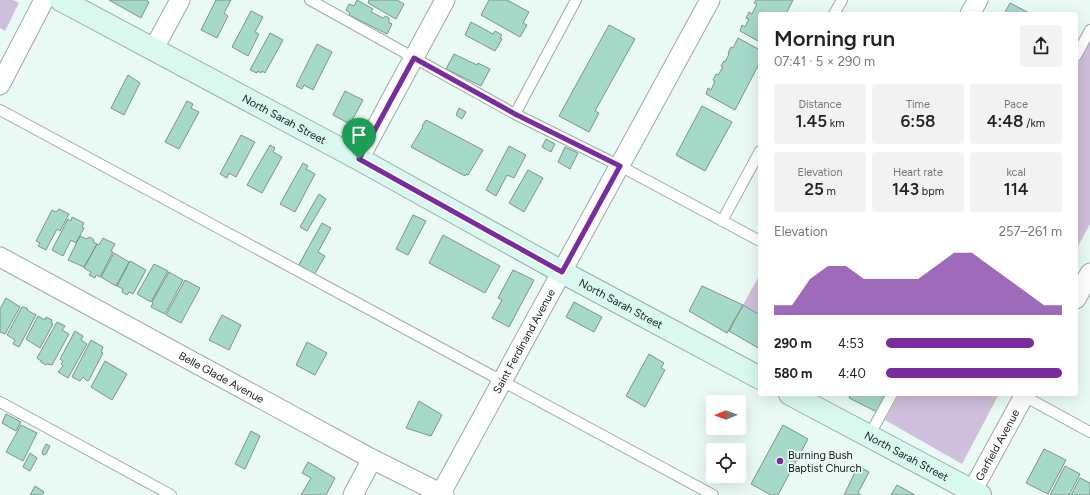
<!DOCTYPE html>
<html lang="en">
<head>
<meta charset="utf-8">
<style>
	body { margin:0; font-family:Figtree,sans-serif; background:#f2f2f2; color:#222; height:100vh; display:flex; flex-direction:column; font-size:15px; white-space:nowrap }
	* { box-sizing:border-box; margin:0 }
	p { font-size:13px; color:#767676 }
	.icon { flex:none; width:22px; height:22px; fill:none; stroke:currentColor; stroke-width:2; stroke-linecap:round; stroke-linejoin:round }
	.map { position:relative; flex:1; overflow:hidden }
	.drawer { position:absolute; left:758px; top:12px; width:320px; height:384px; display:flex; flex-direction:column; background:#fff; border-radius:4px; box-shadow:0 4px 16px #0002 }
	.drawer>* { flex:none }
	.needle { width:26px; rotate:269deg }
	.fabs { position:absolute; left:706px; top:395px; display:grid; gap:8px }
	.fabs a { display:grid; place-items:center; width:40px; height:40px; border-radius:4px; background:#fff; box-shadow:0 4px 16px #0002; font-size:20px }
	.pin { position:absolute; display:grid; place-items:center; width:34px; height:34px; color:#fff; margin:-41px -17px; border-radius:50% 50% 50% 0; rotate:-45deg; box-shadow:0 0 4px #0007 }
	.pin .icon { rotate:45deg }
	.round { display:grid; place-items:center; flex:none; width:42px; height:42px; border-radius:4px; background:#f2f2f2 }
	.head { display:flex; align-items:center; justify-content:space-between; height:68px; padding:0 16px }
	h1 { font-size:22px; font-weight:600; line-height:30px }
	.figures { display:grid; grid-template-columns:repeat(3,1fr); gap:6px; height:68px; padding:4px 16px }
	.figures div { display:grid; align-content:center; border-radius:4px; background:#f2f2f2; text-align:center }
	.figures b { font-size:17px; font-weight:600 }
	.figures small { font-size:11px; font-weight:400 }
	.figures p { font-size:11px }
	.chart { height:112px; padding:8px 16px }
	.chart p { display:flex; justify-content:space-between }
	.chart svg { width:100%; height:72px; margin-top:4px; fill:#792c9e; opacity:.7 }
	ul { padding:0 16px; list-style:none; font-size:13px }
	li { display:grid; grid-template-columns:64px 48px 1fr; align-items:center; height:30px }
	li i { height:10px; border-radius:5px; background:#792c9e }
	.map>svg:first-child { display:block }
</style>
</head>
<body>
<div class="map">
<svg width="1090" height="495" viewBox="0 0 1090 495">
	<rect width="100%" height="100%" fill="#e9faf5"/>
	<path fill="#cfbfda" d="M0,0H13L19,3L5,31L0,28Z
		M1090,41V224L1076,250V67Z
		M760,274V315L743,305Z
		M899,394H999L962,464L885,420Z"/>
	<path fill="#a5d9ca" stroke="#81918c" d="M109,0H146L149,2L141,18Z
		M216,0H231L224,13L228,16L217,38L201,30Z
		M357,0L373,9L371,12L383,18L386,16L389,18V23L392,24L387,34L349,15L350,13L346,10L349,4L354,6Z
		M369,0H397L404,4L396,19L368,3Z
		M489,0H507L529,12L523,23L527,25L520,37L481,15Z
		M756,0H793L786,14H760V42L740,31L742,25L745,27L749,19L746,18L749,12L752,14L757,4L754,3Z
		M1010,3L1031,14H1004Z
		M251,11L263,17L255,32L259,34L248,56L232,47Z
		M471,22L493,34L495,31L502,35L500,38L502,39L495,51L465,35Z
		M609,25L635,39L595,111L599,113L589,132L559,116Z
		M270,33L283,40L265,73L262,71L261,73L258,71L257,73L250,70Z
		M738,38L760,50V62L735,110L706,94L708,88L711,90L715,81L713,80L716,74L718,75L723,67L721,66L724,61L725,62L729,54L728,53L731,47L733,48Z
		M317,44L332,52L313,90L304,85L302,89L296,86Z
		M454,54L477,65L478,63L490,69L481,86L446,69Z
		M128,75L140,83L124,115L111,108Z
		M345,91L363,100L350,124L333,115Z
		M187,101L193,104L191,108L199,112L179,149L165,142Z
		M702,106L732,122L705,171L676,155Z
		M459,108L466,112L462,119L456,115Z
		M426,120L483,150L468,175L466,174L465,176L411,147L423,127L422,126Z
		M241,135L255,142L236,177L229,173L227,178L220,174Z
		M546,139L555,144L551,152L542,147Z
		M270,145L275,148L273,152L282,157L262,193L247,185Z
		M509,146L526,155L514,178L507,175L496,196L486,190Z
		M565,147L578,153L570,169L558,162Z
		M303,163L308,166L306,169L315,174L295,212L280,204Z
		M528,170L543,178L524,212L509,203Z
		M319,194L326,199L307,231L300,227Z
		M59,209L69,214L68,216L60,231L57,229L46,250L38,246L40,243L36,241L52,210L56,212Z
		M413,215L426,221L408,255L396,249Z
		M72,217L84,223L82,227L84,228L76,243L71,240L63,256L52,250L68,219L71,221Z
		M322,223L331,228L318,252L325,256L313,277L297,268Z
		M443,235L500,266L485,293L429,263Z
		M80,236L86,239L90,237L94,240L93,242L97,244L84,267L68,260Z
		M103,238L115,244L111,251L113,252L100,277L96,275L95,278L89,275L91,272L84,268L97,244L99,245Z
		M114,253L129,262L116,286L101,277Z
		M130,261L146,270L133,294L129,292L127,295L122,292L123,289L117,286Z
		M154,264L168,271L151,302L137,294Z
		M513,270L534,280L509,327L492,318L502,300L498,298Z
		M169,272L183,280L165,314L151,307L153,303L152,302Z
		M185,280L200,288L181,323L166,315Z
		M702,286L743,305L727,333L689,311Z
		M6,298L20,307L5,334L0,332V309Z
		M574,302L602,317L594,332L566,317Z
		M743,305L760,315V349L729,331Z
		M22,307H24L28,309L27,310L36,315L19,347L13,344L15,340L7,335Z
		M222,315L241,325L229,350L209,340Z
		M38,316L45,320L46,317L52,320L51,323L53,324L40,348L26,339Z
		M57,322L65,326L62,330L69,334L52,365L47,364L46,365L41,362V361L37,358Z
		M75,331L83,336L81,340L87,344L68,378L58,372L63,366L61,364L63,361L60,359Z
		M91,340L103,347L101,352L103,353L89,380L87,381L83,377L80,381L72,377Z
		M307,342L327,353L315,375L296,365Z
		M649,354L664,363L661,368L665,370L645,407L626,396Z
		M105,361L127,374L112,400L91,387Z
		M851,394H885L877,412L849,398Z
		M419,401L442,415L431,436L406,428Z
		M6,414L21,422L16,431L2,423Z
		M21,425L37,433L23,461L6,452Z
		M783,425L808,439L778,495H771L751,484Z
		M251,431L260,436L245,469L235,464Z
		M46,444L50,446L46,454L43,455L42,452Z
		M1044,449L1066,460L1048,494L1026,483Z
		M30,453L37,458L30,471L23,467Z
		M308,462L335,478L326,495H301L311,478L302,473Z
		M858,466L869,472L858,493L861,495H844Z
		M1065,466L1080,474L1069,495H1050Z
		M1080,478L1090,483V495H1071Z
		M897,485L915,495H891Z
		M35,486L44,492L42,495H30Z"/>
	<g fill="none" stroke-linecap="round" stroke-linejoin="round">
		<g stroke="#9baba6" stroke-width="12">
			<path id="lane" d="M310,0L515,114L620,166L760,241
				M834,14L842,0
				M1076,56L1090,30
				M0,110L713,495
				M515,114L576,0
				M722,221L760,151
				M1024,396L1090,432
				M0,402L171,495
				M869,436L892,394"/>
		</g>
		<g stroke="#9baba6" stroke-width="21">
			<g id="street">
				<path d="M970,14L978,0"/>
				<path d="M153,50L180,0"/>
				<path d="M0,85L44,0"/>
				<path d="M359,159L445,0"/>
				<path id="s1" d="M0,257L372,459L444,495"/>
				<path d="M1076,299L1090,273"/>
				<path id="s2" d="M441,493L710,0"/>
				<path d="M353,495L372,459"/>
				<path id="s3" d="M970,495L1025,394"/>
			</g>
		</g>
		<g stroke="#9baba6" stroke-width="24">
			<g id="secondary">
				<path id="s4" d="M61,0L359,159L562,272L760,378"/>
				<path id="s5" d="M790,394L980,495"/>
			</g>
		</g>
		<use href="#lane" stroke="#fff" stroke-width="10"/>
		<use href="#street" stroke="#fff" stroke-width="19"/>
		<use href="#secondary" stroke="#d8f8f0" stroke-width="22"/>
	</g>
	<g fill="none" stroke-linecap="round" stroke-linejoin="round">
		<g stroke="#fff" stroke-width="8">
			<path id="route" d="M414,58L515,114L620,166L562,272L359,159Z"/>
		</g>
		<use href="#route" stroke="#792c9e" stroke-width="5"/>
	</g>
	<circle fill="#792c9e" stroke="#e9faf5" stroke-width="1.5" cx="780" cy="461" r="4"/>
	<g text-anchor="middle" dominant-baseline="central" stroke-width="3.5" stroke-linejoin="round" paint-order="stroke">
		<g font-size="11" fill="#141a18" stroke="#e9faf5">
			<text stroke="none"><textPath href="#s4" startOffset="253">North Sarah Street</textPath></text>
			<text stroke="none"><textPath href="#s4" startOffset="637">North Sarah Street</textPath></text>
			<text stroke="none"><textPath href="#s2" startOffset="173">Saint Ferdinand Avenue</textPath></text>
			<text stroke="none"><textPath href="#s1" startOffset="252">Belle Glade Avenue</textPath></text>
			<text stroke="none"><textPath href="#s3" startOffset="57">Garfield Avenue</textPath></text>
			<text stroke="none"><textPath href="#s5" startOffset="132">North Sarah Street</textPath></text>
		</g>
		<g font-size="11" fill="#141a18" stroke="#e9faf5" text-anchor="start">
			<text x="788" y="455">Burning Bush<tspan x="788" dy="13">Baptist Church</tspan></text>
		</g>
	</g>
</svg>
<div class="fabs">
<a><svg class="needle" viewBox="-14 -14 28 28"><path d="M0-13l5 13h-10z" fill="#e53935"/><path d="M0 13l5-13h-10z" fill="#767676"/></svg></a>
<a><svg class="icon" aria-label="locate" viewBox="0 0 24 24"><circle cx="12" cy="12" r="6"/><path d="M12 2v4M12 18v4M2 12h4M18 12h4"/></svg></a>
</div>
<div class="pin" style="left:359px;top:159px;background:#1e9e55"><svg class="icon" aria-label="arrive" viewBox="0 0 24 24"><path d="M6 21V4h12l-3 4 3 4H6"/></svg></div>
<section class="drawer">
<div class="head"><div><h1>Morning run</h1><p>07:41 · 5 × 290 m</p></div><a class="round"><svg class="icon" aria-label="share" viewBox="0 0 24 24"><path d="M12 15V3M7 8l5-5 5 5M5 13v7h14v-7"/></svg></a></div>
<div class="figures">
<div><p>Distance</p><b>1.45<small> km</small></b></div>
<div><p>Time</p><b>6:58</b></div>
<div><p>Pace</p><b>4:48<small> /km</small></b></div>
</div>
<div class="figures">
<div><p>Elevation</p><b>25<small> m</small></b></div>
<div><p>Heart rate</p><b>143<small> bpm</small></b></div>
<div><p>kcal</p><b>114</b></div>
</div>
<div class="chart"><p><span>Elevation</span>257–261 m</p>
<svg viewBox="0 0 160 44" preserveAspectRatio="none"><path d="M0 44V38L10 38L20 22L30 14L40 14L50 22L60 22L70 22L80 22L90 14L100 6L110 6L120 14L130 22L140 30L150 38L160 38V44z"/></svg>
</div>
<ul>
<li><b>290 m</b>4:53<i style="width:84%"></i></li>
<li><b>580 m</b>4:40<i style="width:100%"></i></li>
</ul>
</section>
</div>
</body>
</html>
